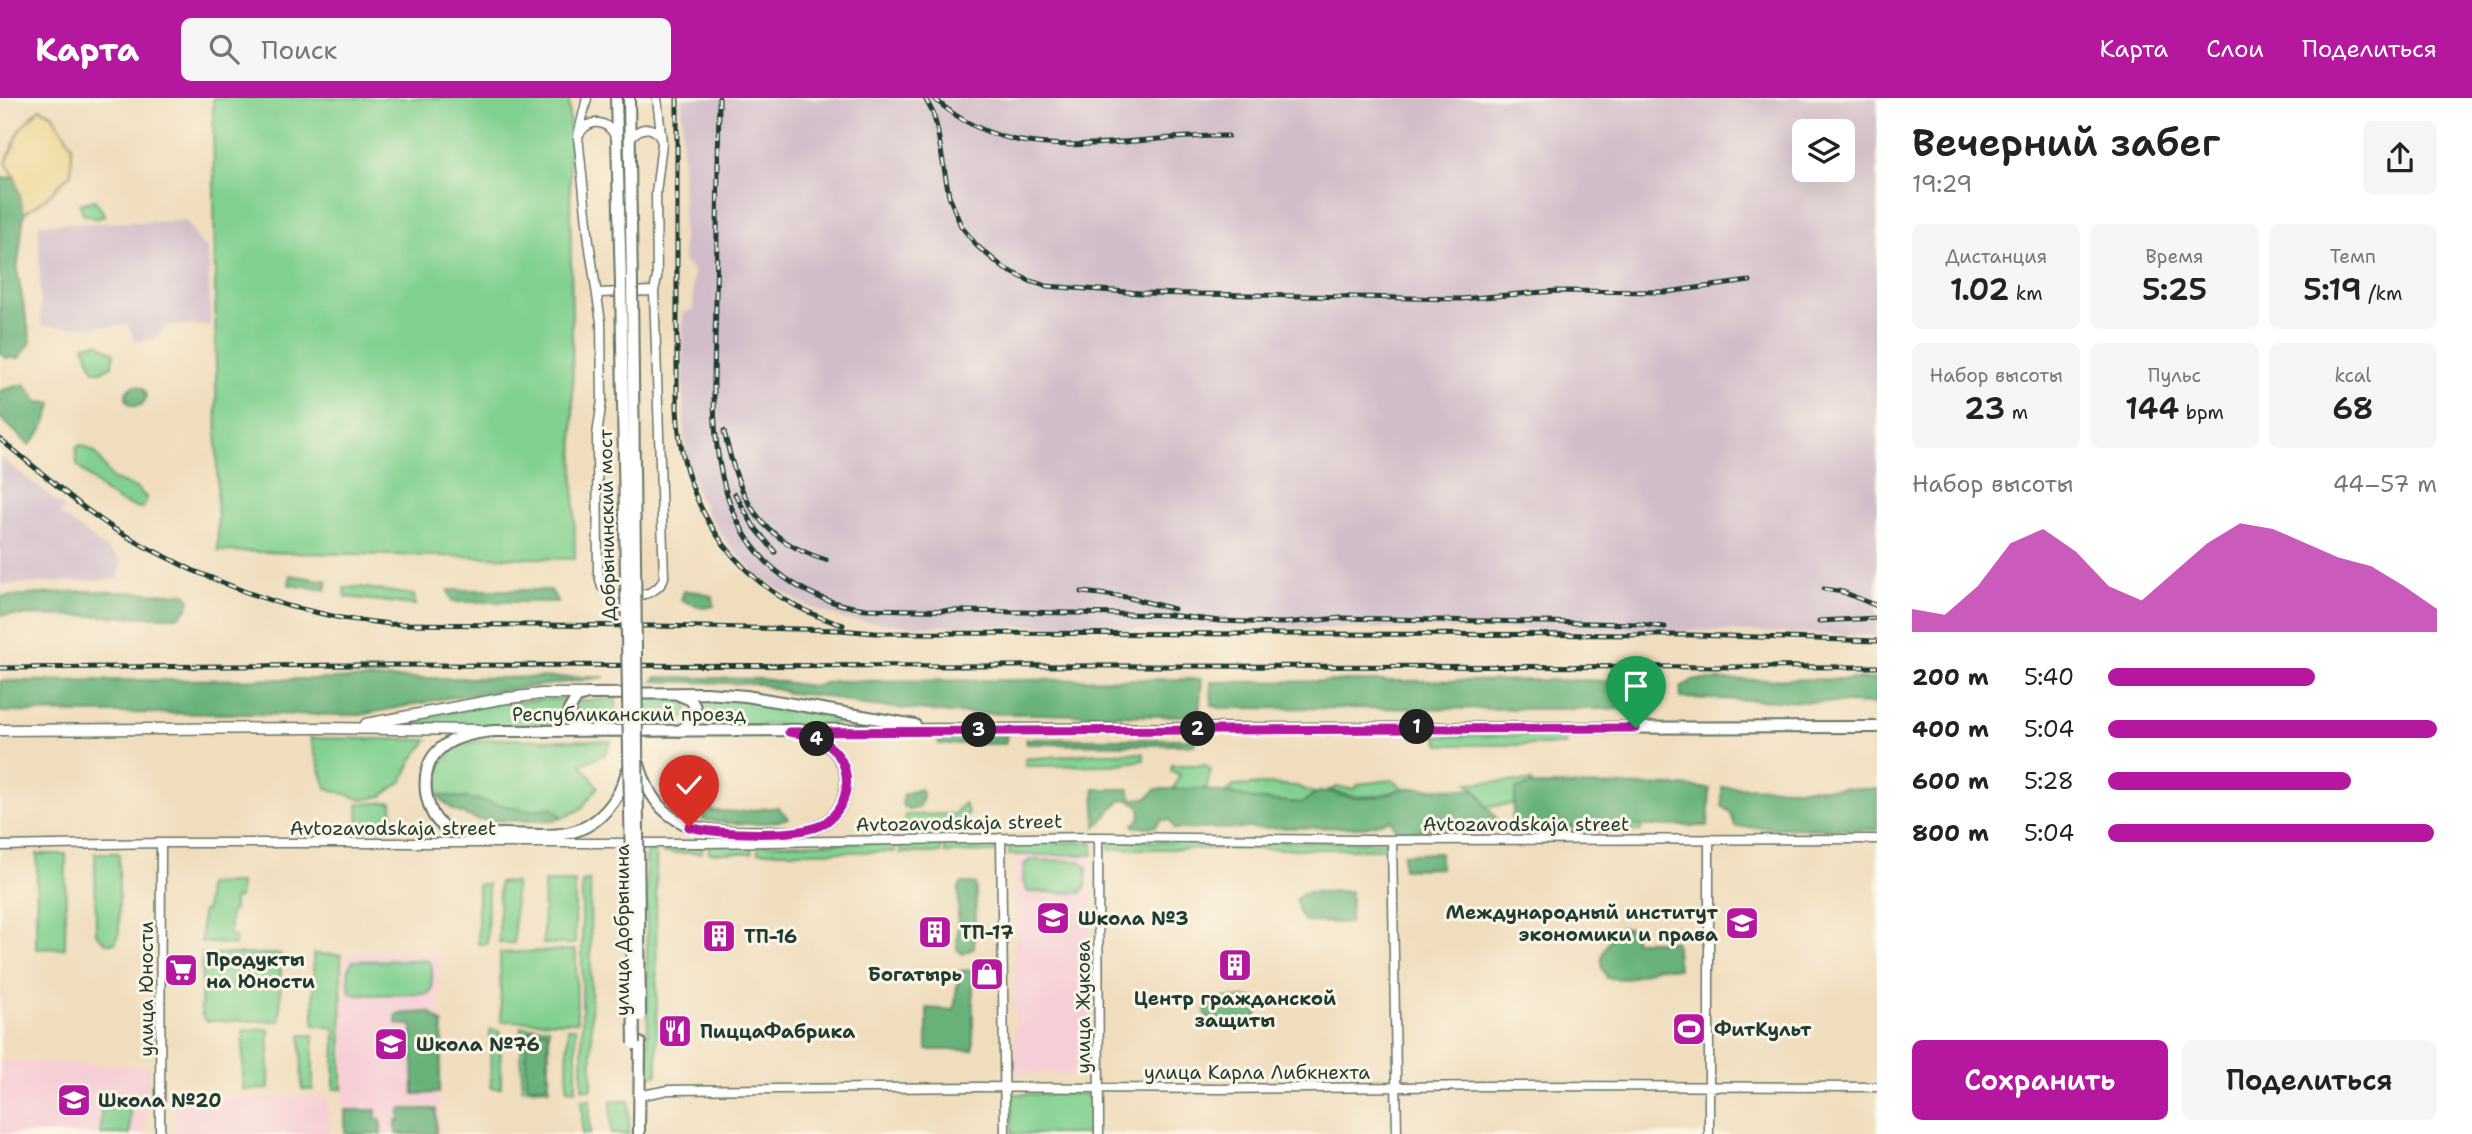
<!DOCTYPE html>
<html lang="ru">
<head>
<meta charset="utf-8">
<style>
	body { margin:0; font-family:"Shantell Sans",sans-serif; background:#f6f6f6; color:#222; height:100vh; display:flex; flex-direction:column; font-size:26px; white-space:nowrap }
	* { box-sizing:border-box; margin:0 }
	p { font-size:23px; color:#767676 }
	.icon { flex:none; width:38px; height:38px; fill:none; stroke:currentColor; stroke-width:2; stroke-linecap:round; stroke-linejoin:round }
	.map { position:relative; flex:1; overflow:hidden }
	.panel { display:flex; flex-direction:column; background:#fff; width:595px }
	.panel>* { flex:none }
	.tools { position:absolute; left:1792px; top:21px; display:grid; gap:14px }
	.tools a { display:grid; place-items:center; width:63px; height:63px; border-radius:10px; background:#fff; box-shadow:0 7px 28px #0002; font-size:35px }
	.pin { position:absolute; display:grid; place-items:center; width:60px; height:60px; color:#fff; margin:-72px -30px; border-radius:50% 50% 50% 0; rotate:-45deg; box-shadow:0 0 7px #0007 }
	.pin .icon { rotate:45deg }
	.km { position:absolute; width:35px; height:35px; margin:-18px; border-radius:50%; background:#222; color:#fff; font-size:19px; line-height:35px; text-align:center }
	.round { display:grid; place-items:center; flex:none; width:74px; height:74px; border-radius:10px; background:#f6f6f6 }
	.summary { display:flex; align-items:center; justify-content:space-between; height:119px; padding:0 35px }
	h1 { font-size:38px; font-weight:600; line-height:52px }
	.stats { display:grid; grid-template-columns:repeat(3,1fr); gap:10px; height:119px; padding:7px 35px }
	.stats div { display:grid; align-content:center; border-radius:10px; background:#f6f6f6; text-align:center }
	.stats b { font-size:30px; font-weight:600 }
	.stats small { font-size:19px; font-weight:400 }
	.stats p { font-size:19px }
	.chart { height:196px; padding:14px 35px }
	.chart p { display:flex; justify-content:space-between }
	.chart svg { width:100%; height:126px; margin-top:7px; fill:#b5179e; opacity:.7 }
	.primary-button { display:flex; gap:14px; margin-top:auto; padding:14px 35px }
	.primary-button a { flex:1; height:80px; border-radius:10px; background:#b5179e; color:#fff; font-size:28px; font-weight:600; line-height:80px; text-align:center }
	.primary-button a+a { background:#f6f6f6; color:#222 }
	ul { padding:0 35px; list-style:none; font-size:23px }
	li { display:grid; grid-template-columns:112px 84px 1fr; align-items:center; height:52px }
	li i { height:18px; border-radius:9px; background:#b5179e }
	header { display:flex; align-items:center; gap:42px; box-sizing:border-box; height:98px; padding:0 35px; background:#b5179e; color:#fff }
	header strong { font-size:33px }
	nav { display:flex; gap:38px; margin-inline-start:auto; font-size:24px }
	.search { width:490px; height:63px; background:#f6f6f6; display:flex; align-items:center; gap:18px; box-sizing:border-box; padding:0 24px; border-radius:10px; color:#767676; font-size:26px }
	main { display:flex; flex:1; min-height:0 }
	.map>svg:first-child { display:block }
</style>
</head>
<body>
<header>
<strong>Карта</strong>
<div class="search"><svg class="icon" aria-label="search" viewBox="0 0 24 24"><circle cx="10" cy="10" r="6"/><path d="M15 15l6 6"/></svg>Поиск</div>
<nav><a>Карта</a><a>Слои</a><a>Поделиться</a></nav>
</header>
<main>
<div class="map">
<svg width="1877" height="1036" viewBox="0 0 1877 1036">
	<rect width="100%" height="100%" fill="#fcf5e5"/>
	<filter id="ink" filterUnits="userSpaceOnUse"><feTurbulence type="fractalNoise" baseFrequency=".0143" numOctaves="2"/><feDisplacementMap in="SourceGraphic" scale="14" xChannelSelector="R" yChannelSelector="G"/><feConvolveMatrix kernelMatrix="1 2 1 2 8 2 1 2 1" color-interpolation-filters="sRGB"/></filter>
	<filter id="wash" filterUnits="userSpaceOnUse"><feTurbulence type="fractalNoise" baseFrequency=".00686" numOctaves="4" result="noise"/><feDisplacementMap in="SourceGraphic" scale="28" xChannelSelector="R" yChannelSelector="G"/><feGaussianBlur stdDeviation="1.57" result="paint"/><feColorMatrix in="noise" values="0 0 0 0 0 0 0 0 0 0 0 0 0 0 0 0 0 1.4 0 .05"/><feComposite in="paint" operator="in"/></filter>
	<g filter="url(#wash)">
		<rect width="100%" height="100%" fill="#f0ddbd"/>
		<path fill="#f6cfd6" d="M1091,758V976L1015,975V759Z
			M344,855H440L439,1036H344Z
			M0,963L149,968L147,1036H0Z
			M329,998V1036H175V1000Z"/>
		<path fill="#d1bdc9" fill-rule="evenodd" d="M682,0H1877V538L1723,533L1292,530L1112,532L1108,525L1074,528H913L847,522L807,508L762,481L732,451L706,413L698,396L687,359L684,341L683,214L693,213V172L683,164ZM1804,33H1843V72H1804Z
			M186,123L200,144L208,150L210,227L167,228L153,242L135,244L129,228L60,229L41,227L38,126Z
			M0,359L65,410L60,416L121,462L119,481L0,487Z"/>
		<path fill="#81d08f" stroke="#508662" stroke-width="2" d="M213,0H569L575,461L218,453Z
			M95,102L105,117L97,121L83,116L80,106Z
			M98,245L114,255L112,268L102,273H94L84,247Z
			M80,347L95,354L112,381L136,390L147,400L143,410C116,409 95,385 77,367L76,351Z
			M360,489L414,497L415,507L346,499L344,490Z
			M695,598L765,603L879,625L695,628C701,618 703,608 695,598Z
			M569,600C560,610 561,619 570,629L392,626L500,605Z
			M616,600L617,624H582L574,614L579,603Z
			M646,600H675L687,605L688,616C679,629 660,624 646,624Z
			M1563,637L1566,647H1440L1436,638Z
			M310,640L428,642L412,662L402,683L382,698L363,702L326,690Z
			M492,641L611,643L605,656L581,666L598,689L581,711L562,720L552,709L527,713L479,702L437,697L438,668L460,646Z
			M1098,655H1143L1144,662L1112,667L1025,668V661Z
			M1172,667H1205L1211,672L1206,691H1173L1180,677L1171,673Z
			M1392,682L1404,690C1378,701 1355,701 1329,692L1337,689L1354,691L1359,686Z
			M1532,683L1531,687L1516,692L1514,706L1486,709L1481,697L1468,685Z
			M1264,686L1296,688L1315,695L1303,705L1258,702L1225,695L1234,688Z
			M392,704L393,730L359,731L358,706Z
			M964,705L968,714L962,729L905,730V717L954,716Z
			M1641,720V733L1545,734V721Z
			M941,743V755H900V744Z
			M945,743H994L996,748L994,754L945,755Z
			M1109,743L1386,744V751H1109Z
			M895,744V754H758V746Z
			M1009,744H1093V757H1009Z
			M751,746L752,755H709L708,747Z
			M662,748H702V755H662Z
			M646,753H656L657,977H648Z
			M95,755H119V834L115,845H106L96,836Z
			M37,756H66L65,850L36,851Z
			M1030,762L1080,763L1087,769L1086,788L1080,795L1028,794L1023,784L1024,767Z
			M590,783L592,991H582V784Z
			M499,784L515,785L514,845H499Z
			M544,784H575V846H543Z
			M240,785L239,800L234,801V813L230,814V838L235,839V847L201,844L202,814L206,812L207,786Z
			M478,786H488L487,846H478Z
			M576,852L577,924L501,923L500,855Z
			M202,856H281L280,923H206L201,915Z
			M313,856L341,857L342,991H334L335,930L314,927Z
			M424,862L430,864L432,869V892L427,896L357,897L350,895L348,871L353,863Z
			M521,929H549V991L522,990Z
			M568,930H576V992L567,991Z
			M269,931V991L243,992V932Z
			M490,932L500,933L501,990H491Z
			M301,937H313V992L302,991Z
			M1011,996H1093V1036H1012Z
			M582,1002H590V1036H582Z
			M611,1003H629V1036H611Z
			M101,1009H130V1036H101Z"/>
		<path fill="#68b27a" stroke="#447857" stroke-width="2" d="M15,79L24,115L17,173L31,244L20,260H6L0,255V80Z
			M25,286L38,304L52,305C49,322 41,336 29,347L0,319V293Z
			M126 298a10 10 0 1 1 20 0a10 10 0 1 1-20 0Z
			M290,477L328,483L326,492L289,487Z
			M448,492H551L558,504H452Z
			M84,493L185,496L190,501C189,510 185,514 177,519L0,517V499Z
			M684,493L700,494L713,499L714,508L703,510L681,502Z
			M605,579L447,600L360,617L0,614V583Z
			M656,579L762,581L811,588L833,583L1202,581L1199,614L1182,618L951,615L863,607L824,598L789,595L760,586L653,583Z
			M1877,581V606L1680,600L1681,590L1693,582Z
			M1589,582L1657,587L1661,602L1655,611L1220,610L1212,607L1211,584Z
			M1007,638L1005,646H939L937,639Z
			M1026,641H1196L1194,647L1027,646Z
			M1531,687L1682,688L1710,691L1708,728H1592L1511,731L1516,691Z
			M1722,689L1877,691V732L1735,729L1731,715L1722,708Z
			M1404,690L1472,691C1482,697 1480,700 1486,708C1494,720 1497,715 1500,732L1396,733L1391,722L1365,729L1174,731L1170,722H1161L1155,729H1135L1133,727L1140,720L1141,712C1123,684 1108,719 1096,729L1094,691H1129L1132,701L1147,700L1156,691H1206L1258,702L1302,705C1328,686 1322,694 1348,699C1366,703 1387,697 1404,690Z
			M920,691L923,699L919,710L909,712L902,707L904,696Z
			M437,697L479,702L527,713L552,709L562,720L552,723L478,722L453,712Z
			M778,709L788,720C763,729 729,726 703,722L702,712L739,714Z
			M1440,755V770L1403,771V756Z
			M962,785L975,786L976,793L974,850L963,856L957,851L959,789Z
			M1351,793L1350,825L1306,824L1299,815L1296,801L1306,794Z
			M1617,830H1629L1634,836V843H1675L1678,871L1658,869L1628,881L1607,880C1595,859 1606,849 1617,830Z
			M973,872V952H927V910L954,912L959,873Z
			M1206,900H1257V926H1210L1205,914Z
			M430,914L443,926L439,995L414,996L412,927L396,926L397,916Z
			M529,932H546L548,935V984L545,988H529L526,985V935Z
			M400,1011H436V1036H396V1022H400Z
			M345,1012H376V1022H381V1036H345Z"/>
		<path fill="#eeda9e" stroke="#868c69" stroke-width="2" d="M40,10L52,16L72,47L71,75L46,100L24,115L15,79L6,65L20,31Z"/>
	</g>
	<g filter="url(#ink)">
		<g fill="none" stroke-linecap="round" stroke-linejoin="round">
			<g stroke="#687564" stroke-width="11">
				<path id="minor" d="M587,0L578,38L589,144L601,224L602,302L597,337L598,474L602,489C617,502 658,502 664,479L654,193L657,180L656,95L662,45L657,0
					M580,35C590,20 607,22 615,38
					M630,41C638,29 655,25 661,42
					M598,195L654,193
					M1098,739L1099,1036
					M1001,740L1005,1036
					M1392,742L1397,1036
					M0,748L161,745H705L1098,739L1358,742L1877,741
					M638,998L668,992L978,989L1219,991L1491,988L1877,989
					M160,1036L161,745
					M1709,1036V741"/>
			</g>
			<g stroke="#687564" stroke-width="13">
				<path id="tertiary" d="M366,626L500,601L541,596H587
					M0,632L320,630L479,632"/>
			</g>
			<g stroke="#687564" stroke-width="14">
				<path id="secondary" d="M616,0L621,187
					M629,0L632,187
					M679,597L691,602L695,609L692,624L679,633
					M583,632L572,625L569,612L577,599L588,596L706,595L746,598L915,627
					M639,666C658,735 702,734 762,734C781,734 803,737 821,727C847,713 855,677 835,654C827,644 814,640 802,636
					M627,673C620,702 598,729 568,735C548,739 524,736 504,736C484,736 459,740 442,727C432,720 428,706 426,694C421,648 457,636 495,633L1877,629
					M639,1036L640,945"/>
			</g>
			<use href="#minor" stroke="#fff" stroke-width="8"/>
			<use href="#tertiary" stroke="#fff" stroke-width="10"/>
			<use href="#secondary" stroke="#fff" stroke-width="10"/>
			<g stroke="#1f3d34" stroke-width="5">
				<path id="rail" d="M677,0V310C681,414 742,497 843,527
					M719,0C718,67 717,134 716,202C715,292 699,406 775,472C801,494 832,507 866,511L1169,517L1220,523L1283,525L1342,520L1638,526L1665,529
					M925,0L933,15L937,30L949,98L961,128L977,148L1005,171L1030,183L1046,188L1141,195L1460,201L1556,193L1666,194L1750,183
					M934,0C993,55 1063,49 1137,43C1167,40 1197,38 1228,38
					M724,333C739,398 756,441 826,462
					M0,341L83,409L114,431L146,449L192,472L246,494L288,508L341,520L390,526L657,528L840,532L875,535L1693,537L1877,543
					M735,396L753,427L775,454
					M1824,491L1843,494L1877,508
					M1082,494L1126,499L1174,511
					M1819,523L1877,520
					M0,570L354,567L1877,569"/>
			</g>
			<use href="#rail" stroke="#fcf5e5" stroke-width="2.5" stroke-dasharray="8" stroke-linecap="butt"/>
			<g stroke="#687564" stroke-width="14" stroke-linecap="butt">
				<path id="secondary-bridge" d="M621,187L634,946
					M632,187L640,918"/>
			</g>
			<use href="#secondary-bridge" stroke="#fff" stroke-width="10"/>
		</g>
	</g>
	<g fill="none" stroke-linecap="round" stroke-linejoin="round" filter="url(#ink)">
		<g stroke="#fff" stroke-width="14">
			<path id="route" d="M689,729C716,736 800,740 823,726C852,709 856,664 825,645C814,638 802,636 789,634L1636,630"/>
		</g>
		<use href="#route" stroke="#b5179e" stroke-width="9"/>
	</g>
	<defs>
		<g id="school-square" transform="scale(1.75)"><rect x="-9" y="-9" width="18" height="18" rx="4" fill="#b5179e" stroke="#fcf5e5"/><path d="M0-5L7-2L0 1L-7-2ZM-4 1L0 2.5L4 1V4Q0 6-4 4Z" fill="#fff"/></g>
		<g id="university-square" transform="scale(1.75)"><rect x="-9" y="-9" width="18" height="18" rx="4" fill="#b5179e" stroke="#fcf5e5"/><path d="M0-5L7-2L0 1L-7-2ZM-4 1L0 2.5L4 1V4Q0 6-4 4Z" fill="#fff"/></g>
		<g id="building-square" transform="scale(1.75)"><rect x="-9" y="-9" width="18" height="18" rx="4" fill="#b5179e" stroke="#fcf5e5"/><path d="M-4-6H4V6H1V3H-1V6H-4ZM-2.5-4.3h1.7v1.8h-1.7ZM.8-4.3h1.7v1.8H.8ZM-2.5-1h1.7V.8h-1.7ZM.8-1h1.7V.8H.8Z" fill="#fff"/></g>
		<g id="supermarket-square" transform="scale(1.75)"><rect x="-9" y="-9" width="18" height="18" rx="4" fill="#b5179e" stroke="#fcf5e5"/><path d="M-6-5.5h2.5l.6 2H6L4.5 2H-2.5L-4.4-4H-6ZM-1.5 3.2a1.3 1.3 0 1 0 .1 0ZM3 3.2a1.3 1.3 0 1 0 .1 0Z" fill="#fff"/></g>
		<g id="shop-square" transform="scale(1.75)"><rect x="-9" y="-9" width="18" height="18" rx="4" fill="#b5179e" stroke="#fcf5e5"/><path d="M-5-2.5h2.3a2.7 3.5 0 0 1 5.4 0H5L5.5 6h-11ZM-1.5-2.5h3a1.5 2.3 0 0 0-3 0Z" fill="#fff"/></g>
		<g id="stadium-square" transform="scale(1.75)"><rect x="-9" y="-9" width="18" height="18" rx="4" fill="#b5179e" stroke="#fcf5e5"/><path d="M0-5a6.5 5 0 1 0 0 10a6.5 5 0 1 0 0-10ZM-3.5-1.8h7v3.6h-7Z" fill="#fff"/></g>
		<g id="restaurant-square" transform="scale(1.75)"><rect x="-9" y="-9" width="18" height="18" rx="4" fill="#b5179e" stroke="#fcf5e5"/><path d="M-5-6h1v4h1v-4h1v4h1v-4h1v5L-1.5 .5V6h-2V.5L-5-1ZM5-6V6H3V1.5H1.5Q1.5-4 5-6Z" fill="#fff"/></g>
	</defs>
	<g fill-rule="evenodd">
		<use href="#school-square" x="1053" y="820"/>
		<use href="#university-square" x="1742" y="825"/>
		<use href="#building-square" x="935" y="834"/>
		<use href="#building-square" x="719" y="838"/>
		<use href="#building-square" x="1235" y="867"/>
		<use href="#supermarket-square" x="181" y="872"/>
		<use href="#shop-square" x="987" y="876"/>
		<use href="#stadium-square" x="1689" y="931"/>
		<use href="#restaurant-square" x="675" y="933"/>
		<use href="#school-square" x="391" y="946"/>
		<use href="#school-square" x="74" y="1002"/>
	</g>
	<g text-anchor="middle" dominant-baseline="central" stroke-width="6" stroke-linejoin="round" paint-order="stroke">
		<g font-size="19" fill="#1f3d34" stroke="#fcf5e5">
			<text transform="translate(607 427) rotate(-91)">Добрынинский мост</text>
			<text x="629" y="616">Республиканский проезд</text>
			<text transform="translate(959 725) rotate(-1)">Avtozavodskaja street</text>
			<text x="1526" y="726">Avtozavodskaja street</text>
			<text x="393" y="730">Avtozavodskaja street</text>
			<text transform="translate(622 832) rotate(-90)">улица Добрынина</text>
			<text transform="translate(146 891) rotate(-90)">улица Юности</text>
			<text transform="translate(1083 909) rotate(-90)">улица Жукова</text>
			<text x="1257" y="974">улица Карла Либкнехта</text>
		</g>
		<g font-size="19" font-weight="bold" fill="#1f3d34" stroke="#fcf5e5" text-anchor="start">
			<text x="1718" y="814" text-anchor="end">Международный институт<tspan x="1718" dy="22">экономики и права</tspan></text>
			<text x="1078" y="820">Школа №3</text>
			<text x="960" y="834">ТП-17</text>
			<text x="744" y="838">ТП-16</text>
			<text x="206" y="861">Продукты<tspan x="206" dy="22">на Юности</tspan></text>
			<text x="962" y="876" text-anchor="end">Богатырь</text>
			<text x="1235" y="900" text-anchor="middle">Центр гражданской<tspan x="1235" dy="22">защиты</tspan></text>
			<text x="1714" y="931">ФитКульт</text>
			<text x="700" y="933">ПиццаФабрика</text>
			<text x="416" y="946">Школа №76</text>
			<text x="98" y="1002">Школа №20</text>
		</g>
	</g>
</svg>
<div class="tools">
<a><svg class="icon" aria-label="layers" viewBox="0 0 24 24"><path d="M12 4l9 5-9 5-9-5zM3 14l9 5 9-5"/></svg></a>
</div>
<div class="pin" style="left:1636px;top:630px;background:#1e9e55"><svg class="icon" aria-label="arrive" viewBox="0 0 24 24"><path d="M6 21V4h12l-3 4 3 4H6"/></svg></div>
<div class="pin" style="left:689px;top:729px;background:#d93025"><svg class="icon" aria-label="check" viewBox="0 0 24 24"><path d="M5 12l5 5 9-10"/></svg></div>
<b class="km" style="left:1417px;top:629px">1</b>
<b class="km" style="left:1198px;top:631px">2</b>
<b class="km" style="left:979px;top:632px">3</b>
<b class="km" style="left:817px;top:641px">4</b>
</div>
<section class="panel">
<div class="summary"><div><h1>Вечерний забег</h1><p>19:29</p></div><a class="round"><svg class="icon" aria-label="share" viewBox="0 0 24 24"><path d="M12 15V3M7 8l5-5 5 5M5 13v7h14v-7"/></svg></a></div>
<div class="stats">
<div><p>Дистанция</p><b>1.02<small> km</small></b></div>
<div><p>Время</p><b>5:25</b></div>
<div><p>Темп</p><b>5:19<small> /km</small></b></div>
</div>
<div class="stats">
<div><p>Набор высоты</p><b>23<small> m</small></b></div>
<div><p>Пульс</p><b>144<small> bpm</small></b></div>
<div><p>kcal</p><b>68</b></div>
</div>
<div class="chart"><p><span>Набор высоты</span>44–57 m</p>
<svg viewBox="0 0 160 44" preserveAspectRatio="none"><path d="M0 44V36L10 38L20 28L30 13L40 8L50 16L60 28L70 33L80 23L90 13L100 6L110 8L120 13L130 18L140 21L150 28L160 36V44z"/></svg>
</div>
<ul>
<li><b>200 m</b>5:40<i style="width:63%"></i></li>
<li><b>400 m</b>5:04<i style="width:100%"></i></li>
<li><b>600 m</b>5:28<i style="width:74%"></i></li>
<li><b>800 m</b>5:04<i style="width:99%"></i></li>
</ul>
<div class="primary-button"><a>Сохранить</a><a>Поделиться</a></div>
</section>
</main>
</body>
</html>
